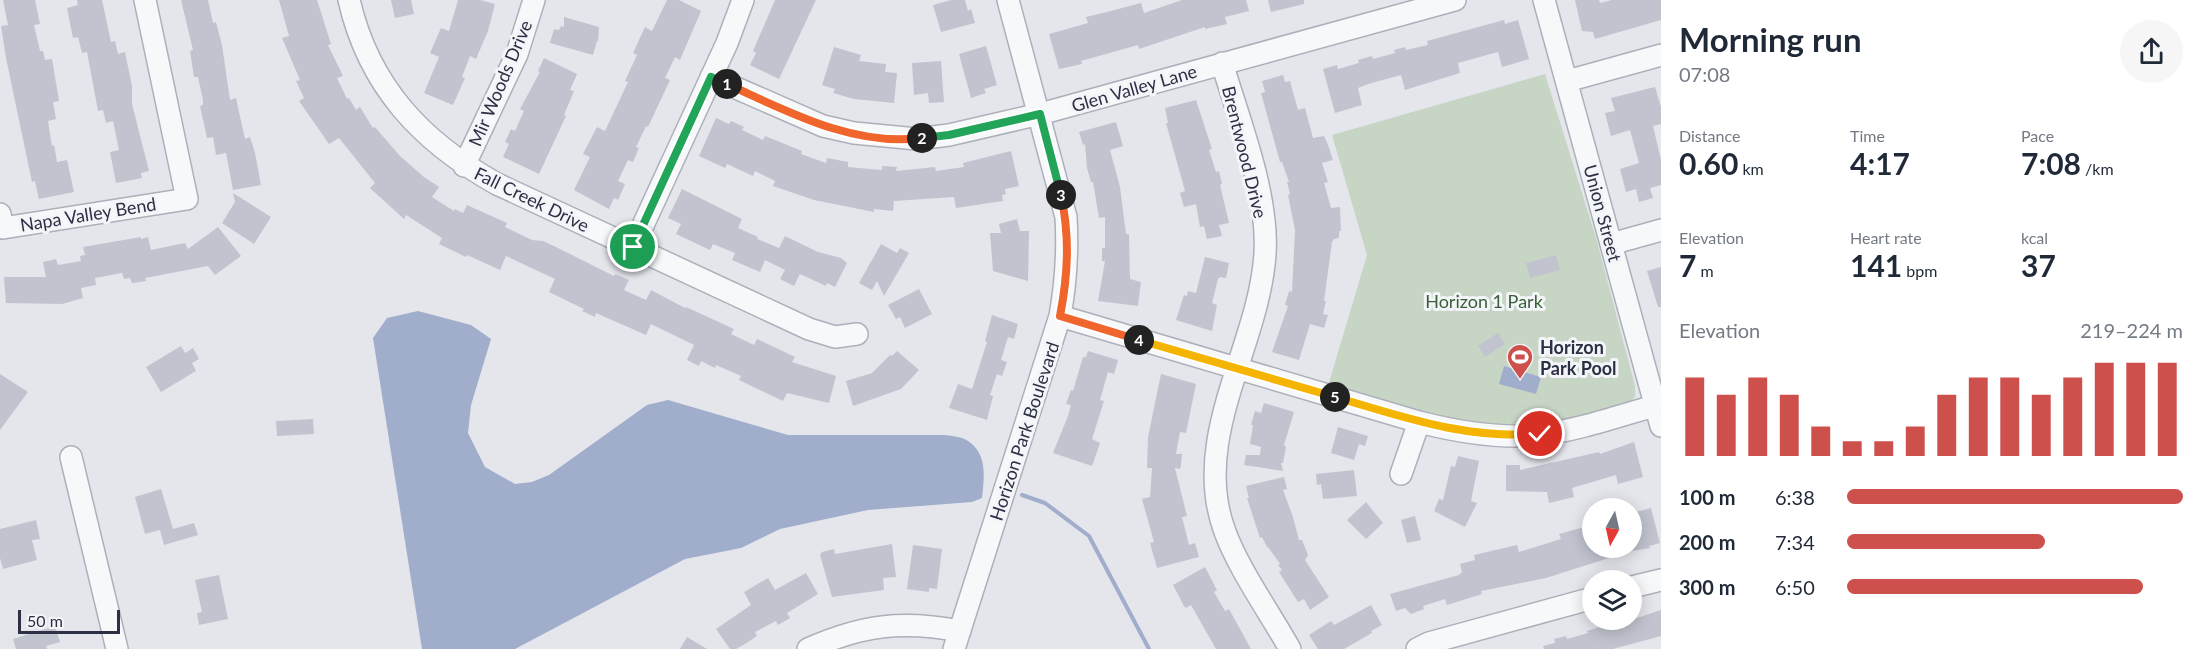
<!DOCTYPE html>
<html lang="en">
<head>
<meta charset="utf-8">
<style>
	body { margin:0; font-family:Lato,sans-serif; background:#f6f6f7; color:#1f2937; height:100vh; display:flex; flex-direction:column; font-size:22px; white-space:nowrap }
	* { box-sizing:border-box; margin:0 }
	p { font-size:20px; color:#747a83 }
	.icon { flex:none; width:33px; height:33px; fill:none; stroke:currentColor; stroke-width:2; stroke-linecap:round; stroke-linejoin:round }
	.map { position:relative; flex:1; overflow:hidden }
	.panel { display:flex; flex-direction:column; background:#fff; width:540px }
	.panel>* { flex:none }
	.needle { width:39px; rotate:188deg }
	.fabs { position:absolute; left:1582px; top:498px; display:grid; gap:12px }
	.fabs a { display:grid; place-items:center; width:60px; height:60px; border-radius:50%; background:#fff; box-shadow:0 3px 15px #0003; font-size:30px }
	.scale { position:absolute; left:18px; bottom:15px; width:102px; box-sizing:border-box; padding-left:6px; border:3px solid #2c3044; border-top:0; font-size:16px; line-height:21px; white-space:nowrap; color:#2c3044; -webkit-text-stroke:4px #f4f5f9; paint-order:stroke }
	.pin { position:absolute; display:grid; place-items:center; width:51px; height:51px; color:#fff; margin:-26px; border:3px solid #fff; border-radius:50%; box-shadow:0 2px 6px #0007 }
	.km { position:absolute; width:30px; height:30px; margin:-15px; border-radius:50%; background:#222; color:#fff; font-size:16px; line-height:30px; text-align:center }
	.round { display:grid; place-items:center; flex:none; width:63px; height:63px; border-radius:32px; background:#f6f6f7 }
	.summary { display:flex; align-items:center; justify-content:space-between; height:102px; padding:0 18px }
	h1 { font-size:33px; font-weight:700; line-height:45px }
	.figures { display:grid; grid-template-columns:repeat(3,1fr); gap:9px; height:102px; padding:6px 18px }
	.figures div { display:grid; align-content:center }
	.figures b { font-size:30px; font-weight:700 }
	.figures small { font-size:16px; font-weight:400 }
	.figures p { font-size:16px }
	.chart { height:168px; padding:12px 18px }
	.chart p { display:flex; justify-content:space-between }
	.chart svg { width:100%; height:108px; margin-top:6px; stroke:#cd504d; stroke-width:6 }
	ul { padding:0 18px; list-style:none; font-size:20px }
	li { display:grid; grid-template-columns:96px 72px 1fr; align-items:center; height:45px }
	li i { height:15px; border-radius:8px; background:#cd504d }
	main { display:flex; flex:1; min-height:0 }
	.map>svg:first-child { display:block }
</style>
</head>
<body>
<main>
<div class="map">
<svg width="1661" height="649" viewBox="0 0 1661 649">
	<rect width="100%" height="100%" fill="#e4e6ec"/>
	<path fill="#c7d5c5" d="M1545,74L1597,241L1635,386V397L1626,406C1600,412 1573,421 1546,425C1472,438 1398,406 1328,386L1367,255L1332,135Z"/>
	<path fill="#a0adcb" d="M418,311L471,325L491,339L471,405L468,433L485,467L515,484L532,482L549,475L647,405L668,400L788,435H945C952,436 963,437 968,441C988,454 984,478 982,498L972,502L868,510L780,529L741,548L685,559L515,649H422L373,338L387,318Z
		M1504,366L1541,377L1536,394L1499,384Z"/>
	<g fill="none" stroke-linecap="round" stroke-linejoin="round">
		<path stroke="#a0adcb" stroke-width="4" d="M1022,495L1045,503L1089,536L1149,649"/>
	</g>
	<path fill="#c1c4cf" d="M3,0H35L40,24L34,25L40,51H43L45,60L52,59L59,101L53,102L56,119L48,121L52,146L54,145L57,162L67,160L74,192L39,199L35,181L32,182L28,163L6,58L1,26L8,25Z
		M77,0H102L111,42L115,41L118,54L125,52L132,86V104L149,171L141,173L142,178L116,183L110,152L119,150L113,121L106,123L103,110L98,111L87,52L82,53L78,37L73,38L67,8L78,5Z
		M181,0H208L213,23L216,22L222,45L230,100L236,98L245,139L250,137L255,153L261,185L233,190L226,153L216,155L213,137L207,138L200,106L203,105V100L198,77H194L190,51L193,50Z
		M279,0H317L331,44L328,45L343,76L337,78L347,99L349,98L356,110L360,107L373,128L375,127L400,156L424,177L439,187L432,197L454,211L455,209L463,213L467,205L507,223L505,227L532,240L543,241L556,247L614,276L615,274L629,280L624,290L646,300L651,290L685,308L686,307L734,329L731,334L754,345L757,339L795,357L792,362L836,376L829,403L787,393L783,401L739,380L741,376L716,365L715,368L701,361L699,366L687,360L694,345L651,324L646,335L596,313L595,317L582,311L584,309L549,292L555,279L506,256L500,270L467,255L466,257L439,244L442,238L406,215L404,219L370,188L375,183L339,138L329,144L299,101L304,98L296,81L300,80L282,38L289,36Z
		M391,0H411L414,14L395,18Z
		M458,0H480L495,4L488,31L476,59L470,56L462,77L465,78L453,105L424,93L439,57L430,53L441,28L449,31Z
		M667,0H679L701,11L680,60L675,57L665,78L670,80L648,127L646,126L636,147L639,148L633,162L628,160L618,181L625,184L618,200L614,198L609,209L574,190L590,157L583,154L597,127L605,131L628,82L625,81L637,55L633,53L645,27L652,31Z
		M775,0H816L779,79L750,65L756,53L753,51Z
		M951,0H965L968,11L971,9L975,23L941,32L933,5Z
		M1182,0H1246L1249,11L1225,17L1227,24L1205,29V27L1139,49L1138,45L1081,61L1082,64L1059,69L1049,34L1088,23L1086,17L1103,13L1141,3L1144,13Z
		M1268,0H1304V4L1271,12Z
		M1575,0H1599L1600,3L1612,0H1661V20L1595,39L1593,32L1582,31Z
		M564,17L599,27L598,41H597L593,55L550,43L554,29L559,30L561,26L564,27Z
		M1504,20L1505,24L1518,20L1529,59L1502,67L1498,52L1458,63L1460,73L1405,90L1401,75L1368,84L1358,88L1362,105L1335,113L1323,69L1337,65L1338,69L1359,63L1358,60L1372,56L1373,59L1395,53L1394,50L1405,47L1406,50L1428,45L1427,41Z
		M986,46L997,85L984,89L986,93L971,98L959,54Z
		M834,47L861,55L859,61L886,64L885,72L897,73L894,103L854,99L833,93L835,89L822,85Z
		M544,58L577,74L570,90L574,91L564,115L566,116L539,174L503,157L509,144L505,142L511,129L515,131L524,111L520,109L540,72L538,71Z
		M941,61L944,102L929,103L928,93L914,95L912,63Z
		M1283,75L1285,82L1290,81L1298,110L1305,108L1313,138L1324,136L1328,145L1333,160L1322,163L1328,182L1324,183L1331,208L1340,207L1341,231H1339V238L1334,239L1332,242L1324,301H1326L1323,314L1328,315L1324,328L1310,324L1299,360L1272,352L1288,306L1285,305L1289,291L1292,292L1295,230L1288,195L1290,194L1287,182H1289L1282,162H1280L1261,93L1265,92L1262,81Z
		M1655,87L1661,107V124L1653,126L1661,160V185L1650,188L1653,198L1639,202L1636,189L1626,192L1620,169L1639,163L1630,130L1611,136L1605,113L1615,111L1611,98Z
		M1196,100L1212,149L1209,150L1216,172L1219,171L1222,184L1220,185L1229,223L1219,225L1222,236L1207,239L1204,226L1200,227L1196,204L1184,207L1180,193L1185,191L1166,123H1168L1165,108Z
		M716,118L729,124L731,121L744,127L742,130L763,140L765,136L802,151L801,154L826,163L827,158L848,162V167L882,170V166L897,167L896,171L935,167L936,171L964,167L963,163L1011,151L1019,186L1005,189L1006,194L1002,195L1003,201L956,208L954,197L894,201L893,211L874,209V212L814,200L773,186L775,181L755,171L753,176L727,164L725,168L699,156Z
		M1116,122L1123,146L1110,150L1120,187L1126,234H1129L1130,279L1141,282L1138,306L1098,301L1105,261H1102V248H1105V217L1099,218L1093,182H1091L1087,168L1085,144L1083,145L1079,132Z
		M682,189L742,219L738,228L758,237L757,239L779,248L785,236L818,252L841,258L847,263L835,287L827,283L826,286L800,274L794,286L780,279L785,270L765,260L760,272L732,260L735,253L713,244L710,250L676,234L681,224L668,218Z
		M233,193L271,217L254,244L222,223L235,202Z
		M1017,219L1020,231H1029L1028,281L993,271L990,233H1001L999,224Z
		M218,227L241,256L215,275L208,266L145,278L146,281L132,283L130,278L124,279L122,273L95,278L96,285L81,288L83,298L62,304L6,303L4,277H46L43,262L56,259L58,265L81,261L80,256L85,255L83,247L141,237V239L148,237L151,250L185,243L188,249Z
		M881,244L897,253L900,248L909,253L884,296L877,281L872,290L859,283Z
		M1556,255L1560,270L1530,278L1526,263Z
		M1205,257L1229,263L1226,278L1220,277L1218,279L1212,303L1217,305L1212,331L1176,320L1184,295L1187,296L1188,291L1196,293Z
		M1661,267V307H1658L1647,271Z
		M919,289L932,314L905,328L900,317L896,319L888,305Z
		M992,315L1018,324L1014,339L1008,337L1001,360L1007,362L1002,376L997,374L990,395L993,396L987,420L949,408L958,384L972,389L987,342L985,341Z
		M1498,333L1505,344L1485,357L1478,346Z
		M181,346L185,353L193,348L199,359L192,363L196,371L161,392L146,367Z
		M897,351L919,370L901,389L853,406L846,381L872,373L890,355L892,356Z
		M1088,351L1118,360L1114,374L1108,372L1100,400L1104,401L1092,439L1100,443L1092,466L1053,453L1068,416L1071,405L1066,404L1071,390L1073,391L1083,357H1086Z
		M0,374L28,392L0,430Z
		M1161,374L1196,384L1186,433L1180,432L1176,454H1182L1181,465L1180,469L1175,468L1187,516L1182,517L1189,545L1195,543L1199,557L1157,568L1150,543L1154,542L1142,499L1150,497L1152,468H1147L1148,437Z
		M1264,403L1294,412L1284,445L1286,447L1283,463H1281L1283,471L1244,465L1246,455H1260L1261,447L1250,444L1253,425H1251L1255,411L1261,413Z
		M313,419L314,434L277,436L276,421Z
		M1338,427L1368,436L1365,446L1359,444L1354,460L1331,453Z
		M1634,442L1643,477L1618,484L1616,475L1572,488L1574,497L1549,503L1547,492L1506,491V465H1520V470L1599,452L1600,454Z
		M1458,456L1479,461L1471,501L1477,503L1465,527L1434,511L1439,499L1443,500L1451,466L1455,467Z
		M1354,470L1357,496L1323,499L1321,484L1317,485L1316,474Z
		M1284,477L1287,489L1283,490L1293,517L1299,540H1302L1308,555L1305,560L1329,597L1310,610L1304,599L1298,602L1279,572L1282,570L1278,565L1280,564L1268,547H1267L1262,537L1260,538L1247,498H1249L1246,486Z
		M161,489L173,529L194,523L198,535L164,545L160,530L145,534L135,497Z
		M1366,502L1383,523L1366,539L1347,520Z
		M1651,508L1660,543L1649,546L1650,548L1632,551V513Z
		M1415,516L1421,540L1407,543L1401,520Z
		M36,520L40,539L32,540L37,560L3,569L0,558V529Z
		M1584,527L1590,548H1631V551L1546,578L1481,591L1482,594L1447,605L1445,599L1423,606L1424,609L1411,614L1405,608L1396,611L1390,594L1459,575L1462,572L1460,564L1475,560L1474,555L1517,545L1519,552L1561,539L1559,534Z
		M892,544L896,577L883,578L884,590L832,597L820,555L822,552L834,549L835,554Z
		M913,545L942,549L937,589L929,588V592L907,589Z
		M1205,567L1217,590L1214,592L1225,611L1229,609L1251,649H1216L1191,605L1186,608L1184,606L1173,585Z
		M806,573L818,594L787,613L790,618L778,625L776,621L755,632L757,636L745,644L736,649H730L716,629L751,605L744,592L768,578L775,590Z
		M219,575L228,619L199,625L197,613L202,612L195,580Z
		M1371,605L1382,625L1371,631L1372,633L1344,649H1318L1309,635L1331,621L1334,625Z
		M1661,610V636L1613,649H1544L1543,646L1555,643L1554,639L1566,636L1567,639L1588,633L1587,631L1603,626L1604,629Z
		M55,626L60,642L46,646L47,649H16L13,639Z
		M687,637L707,649H680Z"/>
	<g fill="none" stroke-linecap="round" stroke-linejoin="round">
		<g stroke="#adafba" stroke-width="24">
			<path id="minor" d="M349,0C369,87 422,142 497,184L809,329L835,337L857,334
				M1544,0L1661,426
				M1222,63C1239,120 1269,195 1265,254C1259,346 1191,436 1224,529C1237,567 1270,613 1290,649
				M711,77L823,126L854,133L917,139L949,135L1040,114L1455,0
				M1567,81L1661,55
				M464,166L517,54L534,0
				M0,214L3,228L187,199L145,0
				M1611,244L1661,230
				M633,247L727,43L743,0
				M1060,316L1419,422C1458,432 1498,439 1539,435C1580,430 1621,415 1661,404
				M71,457L117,649
				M1401,474L1419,422
				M1632,587L1661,580
				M808,649C862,625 902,620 960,631
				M954,649L1060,316C1066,282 1068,251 1066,217L1008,0
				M1417,649L1429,643L1593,598"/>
		</g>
		<use href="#minor" stroke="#f7f8fa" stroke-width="21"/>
	</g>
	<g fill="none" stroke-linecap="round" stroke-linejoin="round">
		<g stroke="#fff" stroke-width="12">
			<path id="split-1" d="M633,247L711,77L727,84"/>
		</g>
		<g stroke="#fff" stroke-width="12">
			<path id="split-2" d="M727,84C787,111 853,147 922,138"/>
		</g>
		<g stroke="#fff" stroke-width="12">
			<path id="split-3" d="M922,138L949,135L1040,114L1061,195"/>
		</g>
		<g stroke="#fff" stroke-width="12">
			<path id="split-4" d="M1061,195C1070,237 1068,275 1060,316L1139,340"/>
		</g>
		<g stroke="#fff" stroke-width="12">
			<path id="split-5" d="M1139,340L1335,397"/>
		</g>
		<g stroke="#fff" stroke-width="12">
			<path id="split-6" d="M1335,397C1407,418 1464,439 1540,434"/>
		</g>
		<use href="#split-1" stroke="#22a559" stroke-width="8"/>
		<use href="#split-2" stroke="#f0652b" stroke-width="8"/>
		<use href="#split-3" stroke="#22a559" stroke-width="8"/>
		<use href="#split-4" stroke="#f0652b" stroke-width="8"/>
		<use href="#split-5" stroke="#f5b400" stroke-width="8"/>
		<use href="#split-6" stroke="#f5b400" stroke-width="8"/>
	</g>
	<defs>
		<g id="stadium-pin" transform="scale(1.35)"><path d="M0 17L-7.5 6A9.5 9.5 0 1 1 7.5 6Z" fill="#cd504d" stroke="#f4f5f9"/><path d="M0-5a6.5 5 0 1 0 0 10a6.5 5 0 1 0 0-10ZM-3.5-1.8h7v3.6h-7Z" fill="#fff"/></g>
	</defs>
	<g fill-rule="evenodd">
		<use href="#stadium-pin" x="1520" y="357"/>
	</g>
	<g text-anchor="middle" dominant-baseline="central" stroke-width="6" stroke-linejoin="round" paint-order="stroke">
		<g font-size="18" fill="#2c3044" stroke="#f4f5f9">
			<text transform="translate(500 83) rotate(-67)">Mir Woods Drive</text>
			<text transform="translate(1134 88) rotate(-16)">Glen Valley Lane</text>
			<text transform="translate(1245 152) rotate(76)">Brentwood Drive</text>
			<text transform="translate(532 199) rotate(26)">Fall Creek Drive</text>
			<text transform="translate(1603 213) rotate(75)">Union Street</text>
			<text transform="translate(88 214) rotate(-9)">Napa Valley Bend</text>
			<text transform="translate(1024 431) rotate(-72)">Horizon Park Boulevard</text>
		</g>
		<g font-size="18" fill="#3a6039" stroke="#f4f5f9">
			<text x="1484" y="301">Horizon 1 Park</text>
		</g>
		<g font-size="18" font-weight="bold" fill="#2c3044" stroke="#f4f5f9" text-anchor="start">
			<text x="1540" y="347">Horizon<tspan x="1540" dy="21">Park Pool</tspan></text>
		</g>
	</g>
</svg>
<div class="fabs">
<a><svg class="needle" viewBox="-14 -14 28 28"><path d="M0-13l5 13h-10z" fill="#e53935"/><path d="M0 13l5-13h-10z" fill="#747a83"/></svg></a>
<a><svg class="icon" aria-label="layers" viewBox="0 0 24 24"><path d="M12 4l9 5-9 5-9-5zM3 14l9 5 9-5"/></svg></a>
</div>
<div class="scale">50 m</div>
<div class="pin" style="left:633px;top:247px;background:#1e9e55"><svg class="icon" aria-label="arrive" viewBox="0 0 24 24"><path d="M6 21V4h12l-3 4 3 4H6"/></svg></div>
<div class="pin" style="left:1540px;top:434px;background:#d93025"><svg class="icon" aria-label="check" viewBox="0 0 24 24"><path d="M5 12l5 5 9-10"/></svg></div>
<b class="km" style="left:727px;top:84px">1</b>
<b class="km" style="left:922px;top:138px">2</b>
<b class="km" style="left:1061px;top:195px">3</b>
<b class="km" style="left:1139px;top:340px">4</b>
<b class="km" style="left:1335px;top:397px">5</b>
</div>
<section class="panel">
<div class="summary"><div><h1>Morning run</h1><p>07:08</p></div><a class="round"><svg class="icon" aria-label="share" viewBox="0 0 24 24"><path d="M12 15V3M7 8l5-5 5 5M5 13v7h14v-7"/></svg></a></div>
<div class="figures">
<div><p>Distance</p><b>0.60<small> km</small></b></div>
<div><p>Time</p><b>4:17</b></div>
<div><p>Pace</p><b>7:08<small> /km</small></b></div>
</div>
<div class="figures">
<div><p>Elevation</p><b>7<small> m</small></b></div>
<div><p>Heart rate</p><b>141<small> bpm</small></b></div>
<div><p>kcal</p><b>37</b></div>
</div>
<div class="chart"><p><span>Elevation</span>219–224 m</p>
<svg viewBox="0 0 160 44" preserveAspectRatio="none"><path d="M5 44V12M15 44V19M25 44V12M35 44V19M45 44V32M55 44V38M65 44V38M75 44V32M85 44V19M95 44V12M105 44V12M115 44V19M125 44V12M135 44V6M145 44V6M155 44V6"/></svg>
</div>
<ul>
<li><b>100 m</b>6:38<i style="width:100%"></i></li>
<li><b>200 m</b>7:34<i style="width:59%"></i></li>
<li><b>300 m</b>6:50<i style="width:88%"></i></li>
</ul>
</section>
</main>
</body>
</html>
